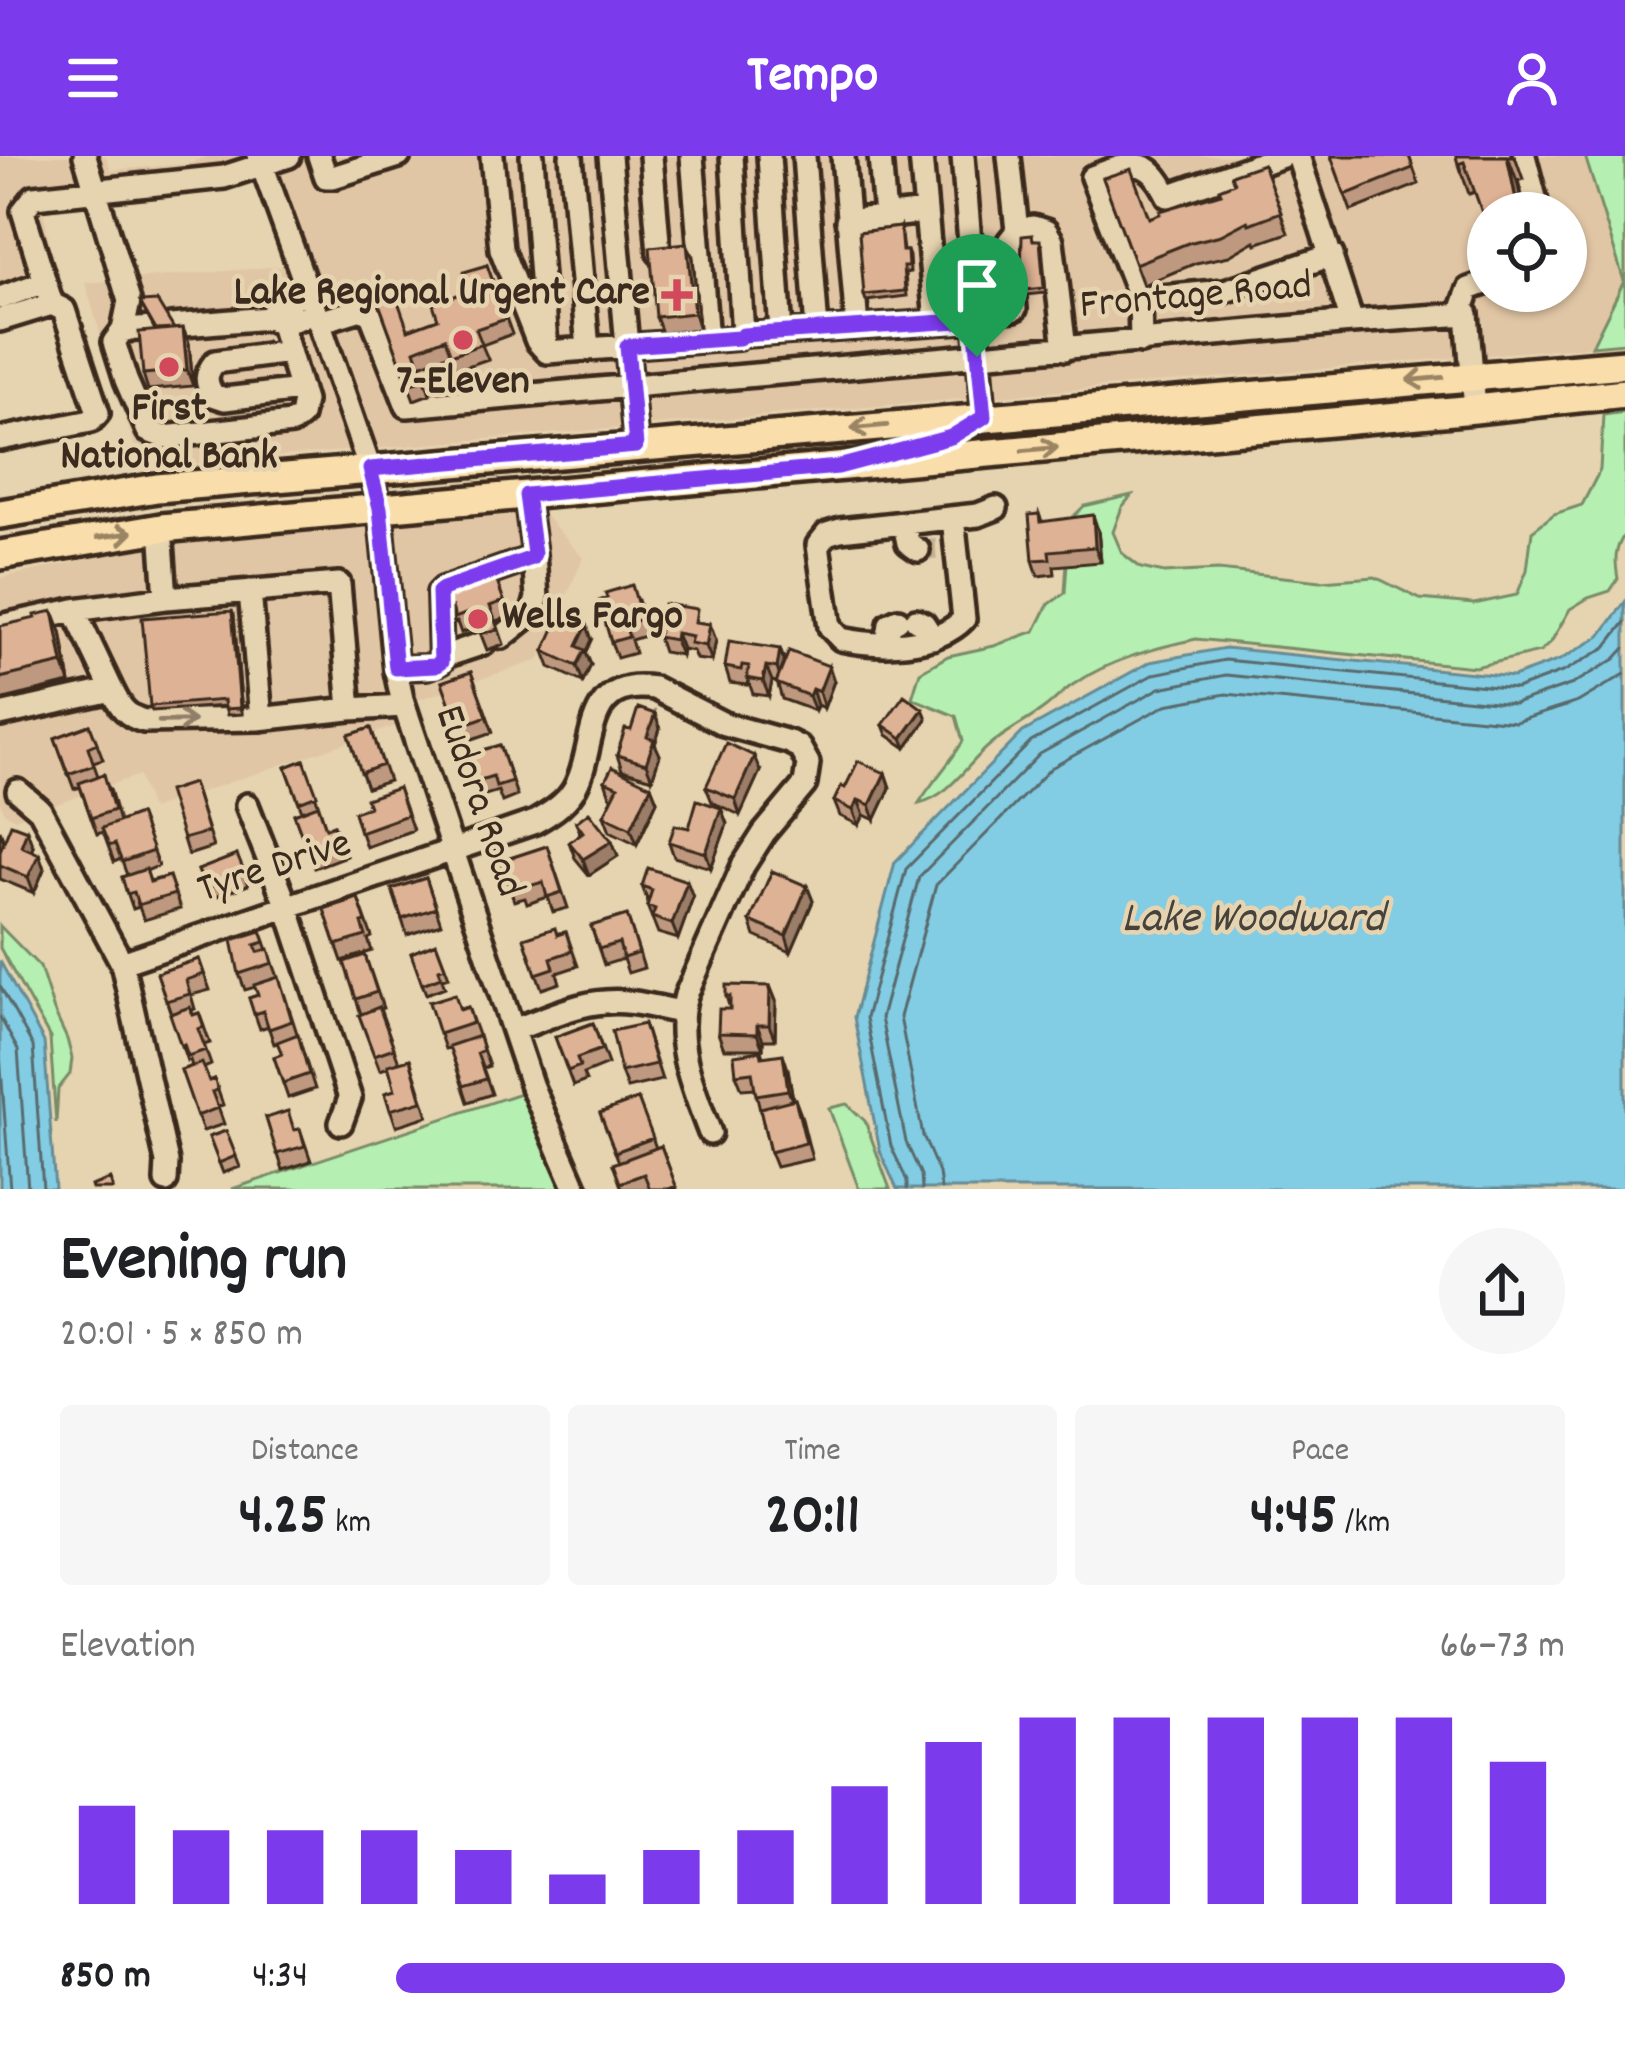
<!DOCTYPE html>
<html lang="en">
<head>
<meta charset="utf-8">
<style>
	body { margin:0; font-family:Dekko,sans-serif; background:#f6f6f6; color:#202124; height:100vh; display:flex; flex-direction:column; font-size:45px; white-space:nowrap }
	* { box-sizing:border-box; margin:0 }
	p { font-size:39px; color:#757577 }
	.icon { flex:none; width:66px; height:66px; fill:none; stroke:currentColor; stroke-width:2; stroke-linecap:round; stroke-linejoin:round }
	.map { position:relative; height:1033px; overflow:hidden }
	.details { display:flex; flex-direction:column; background:#fff; flex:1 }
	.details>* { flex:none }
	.buttons { position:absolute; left:1467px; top:36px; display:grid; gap:24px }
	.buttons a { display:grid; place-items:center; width:120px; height:120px; border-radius:50%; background:#fff; box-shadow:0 3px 9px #0004; font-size:60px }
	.pin { position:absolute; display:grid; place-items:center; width:102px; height:102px; color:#fff; margin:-123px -51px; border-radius:50% 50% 50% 0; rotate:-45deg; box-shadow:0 0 12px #0007 }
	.pin .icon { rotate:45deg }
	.round { display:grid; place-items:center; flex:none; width:126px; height:126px; border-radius:63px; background:#f6f6f6 }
	.summary { display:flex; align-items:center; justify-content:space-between; height:204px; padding:0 60px }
	h1 { font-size:66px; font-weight:800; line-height:90px }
	.metrics { display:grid; grid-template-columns:repeat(3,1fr); gap:18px; height:204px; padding:12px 60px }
	.metrics div { display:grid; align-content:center; border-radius:12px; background:#f6f6f6; text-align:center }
	.metrics b { font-size:60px; font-weight:800 }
	.metrics small { font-size:33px; font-weight:400 }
	.metrics p { font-size:33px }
	.chart { height:336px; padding:24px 60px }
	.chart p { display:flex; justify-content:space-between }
	.chart svg { width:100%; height:216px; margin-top:12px; stroke:#7c3aed; stroke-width:6 }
	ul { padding:0 60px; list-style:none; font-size:39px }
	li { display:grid; grid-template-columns:192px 144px 1fr; align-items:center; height:90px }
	li i { height:30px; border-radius:15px; background:#7c3aed }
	header { display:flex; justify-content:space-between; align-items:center; height:156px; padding:0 60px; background:#7c3aed; color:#fff; font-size:54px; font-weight:800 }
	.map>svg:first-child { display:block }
</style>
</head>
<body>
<header><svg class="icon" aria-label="menu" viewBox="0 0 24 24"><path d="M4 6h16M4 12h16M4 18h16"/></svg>Tempo<svg class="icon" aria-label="person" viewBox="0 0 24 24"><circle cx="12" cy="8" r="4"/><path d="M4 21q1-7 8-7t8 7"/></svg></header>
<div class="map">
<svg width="1625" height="1033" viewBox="0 0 1625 1033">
	<rect width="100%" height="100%" fill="#e6d3b0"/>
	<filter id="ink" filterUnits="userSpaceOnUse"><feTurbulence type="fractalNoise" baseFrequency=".00833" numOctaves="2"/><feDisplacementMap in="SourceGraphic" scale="24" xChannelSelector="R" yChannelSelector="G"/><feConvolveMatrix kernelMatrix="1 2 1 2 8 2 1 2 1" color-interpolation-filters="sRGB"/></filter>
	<g filter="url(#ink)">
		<path fill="#e1c6a5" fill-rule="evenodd" d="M0,0H106L111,14L189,8L208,0H252L355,294L144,312L135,293L85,127L283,110L255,27L58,50L44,57L53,107L44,126L0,143Z
			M267,0H1585L1624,125L1592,190L370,293ZM1488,57H1566V135H1488Z
			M543,357L583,402L539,504L414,545V557L408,541L389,368Z
			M375,369L402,568L151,653L139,619L15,663L5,657L0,647V422L180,383Z"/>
		<path fill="#b6efb2" stroke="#788c68" stroke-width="3" d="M1585,0H1625V187L1592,190L1624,125Z
			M1625,256V378C1614,393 1615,405 1618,423L1610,435L1588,442L1570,453L1551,486L1540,496L1475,511L1196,483C1154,492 1110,504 1074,528C1063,535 1055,544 1045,552C1028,565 1007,575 990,589C967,608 950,640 919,647C932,625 951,607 963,585L956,560L912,542L920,516L948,500L994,490L1035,475L1048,449L1065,437L1067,406L1059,375L1084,350L1132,339L1122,351L1113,376L1122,397L1141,412L1164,417L1218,414L1321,425L1375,421L1420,443L1474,448L1517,439L1527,414L1532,375L1554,358L1582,349L1600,314L1603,259Z
			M0,770L40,811L54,855L67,883L72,902L70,918L58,933L56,967L50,882L0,792Z
			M526,935L568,1033H232Z
			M847,948L865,965L890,1033H859L829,952Z"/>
		<path fill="#83cde4" stroke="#668c95" stroke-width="3" d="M1625,446V1033H897L880,995L854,861L895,706L1023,576L1150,506L1225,492L1513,521L1560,504L1600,480Z
			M0,805L44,886L55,1033H0Z"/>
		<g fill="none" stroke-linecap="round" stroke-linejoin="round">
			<path stroke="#586b6d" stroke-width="3" d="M0,830L33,890L43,1033
				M0,861L18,894L28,1033
				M0,898L10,1033
				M907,1033V1025L891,990L866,862L906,713L1031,586L1154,518L1225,504L1516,533L1565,515L1606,491L1625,466
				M922,1033L921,1019L906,986L881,862L919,721L1040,598L1160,532L1226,519L1514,548L1573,528L1615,503L1625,492
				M941,1033L939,1017L923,980L900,861L936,729L1051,612L1166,549L1226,538L1515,566L1578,546L1625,518"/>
			<path stroke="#c4b193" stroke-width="21" stroke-dasharray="21 10" stroke-linecap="butt" d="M918,394L936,393"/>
			<g stroke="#3b2a1e" stroke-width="30">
				<path id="minor" d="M85,0L129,145L123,174L114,186L126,224L148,275L164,281L292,267L301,260L304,245L281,168
					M259,0L319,166L370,313L380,352L396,515L402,543L532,931L576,1033
					M319,0L326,21H333L399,0
					M492,0L501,93L537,185L547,196L738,182L743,179L732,0
					M532,0L546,189
					M571,0L588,193
					M610,0L636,290
					M651,0L659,97
					M692,0L707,184
					M769,0L781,176
					M804,0L817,174
					M843,0L857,171
					M880,0L885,61
					M921,0L936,166
					M963,0L984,261
					M1298,0L1352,166
					M1524,0L1539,57
					M847,65L925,56
					M1017,75L1033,71L1046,75L1052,85L1065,193
					M309,135L277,150L269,162L281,168L316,157
					M0,142L45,126L23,55L34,41L224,21L289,0
					M1140,143L1092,21C1134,5 1148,0 1168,40L1282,0
					M974,157L1015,153L1009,85L1017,75L1009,0
					M1460,159L1469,133L1488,126
					M0,164L52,148
					M319,166L368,151L407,250L1352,166L1467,158L1475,253
					M171,170L269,162
					M123,174L154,172
					M743,179L975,164
					M1141,186L1140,143L1225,135L1332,99
					M289,196L215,206C205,218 205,226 213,239L225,243L300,234
					M0,283L91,265L98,257L64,154L52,148L45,126
					M953,362L964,463C936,492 878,491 841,483L830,471L818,389L827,378L840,374L978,359L996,352
					M904,368L908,387L918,394
					M161,372L166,442
					M250,435L261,563
					M916,464L924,468L933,482
					M0,470L74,454L166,442L339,428L350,553L404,550
					M502,481L533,456L537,442L534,398
					M887,487L890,468L898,464
					M442,501L484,487
					M396,512L426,511L441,506L439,437L443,433L532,402L534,398L526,339
					M112,534C120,551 126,560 144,565L258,563L350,553
					M0,559L112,534L74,454
					M18,635L40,654L122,807L167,1006L166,1025
					M247,649L287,751L350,942L341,967
					M122,807L535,666C549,658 564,649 573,635C598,596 579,521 654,532L724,568L789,586L799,591L808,607L805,628L764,677L743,710L686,839C673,888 693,932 710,977
					M513,874C542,864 574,848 605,846C630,843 657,852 682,856"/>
			</g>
			<g stroke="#3b2a1e" stroke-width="36">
				<path id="major" d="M0,358L157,332L1625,208
					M0,399L161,372L1475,253L1625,237"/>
			</g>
			<use href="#minor" stroke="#e6d3b0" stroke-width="21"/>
			<use href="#major" stroke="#f9deab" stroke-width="27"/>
		</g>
		<path fill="#bf997f" stroke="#3b2a1e" stroke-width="3" d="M1331,0H1409L1419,28L1351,55Z
			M1456,0H1515L1523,23L1517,25L1524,57H1488V72L1475,36L1469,38Z
			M1263,8L1288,77L1256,88L1255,85L1229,100L1196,107L1143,129L1103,22L1149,62L1221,37Z
			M900,71L903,95H907L909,100L910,116L905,117L907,140L866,145L864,139Z
			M1033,84L1042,89L1046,137L1026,139L1021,119Z
			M693,102L699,173L662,177L656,161Z
			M487,109L512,178L482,189L488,203L456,214L450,198L420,209L430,238L414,244L377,142L408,174L438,163L471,135Z
			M140,146L174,173L189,187L193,230L148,234L143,218L155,174Z
			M1039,358L1042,365L1098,374L1101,406L1054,410L1055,418L1038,420L1033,404Z
			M493,415L510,461L496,465L504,488L487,494L478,471L461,477L457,466L455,467L449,452Z
			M607,442L638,444L648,479L631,484L635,497L617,502L611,486Z
			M234,460L242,558L227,559L225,550L152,555L150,550Z
			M702,467L716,484L712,505L696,503L693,495L682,493L681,499L663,496L658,481Z
			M0,470L61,476L70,527L0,544Z
			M592,484L586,497L591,509L583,526L550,511L544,495Z
			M780,493L785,506L834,525L824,552L817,549L815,555L782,543L777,526L772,525L769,540L753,538L748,524L747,529L730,527L725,511Z
			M471,516L493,576L464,586L442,526Z
			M923,553L927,563L906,592L887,579L883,569Z
			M655,558L660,573L655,588L660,599L652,623L622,614L617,599L631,574Z
			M90,569L103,603L93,606L98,620L110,633L119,666L139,658L158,710L146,715L150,725L169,720L180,753L144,764L139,751L133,753L122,721L127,719L121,703L114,706L103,676L97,678L80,631L74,633L55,582Z
			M371,572L389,625L367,632L349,579Z
			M500,589L517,640L502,646L498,635L479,641L466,603Z
			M304,604L326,672L334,669L346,700L314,712L294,658L302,655L286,611Z
			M760,615L740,659L712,646L706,631Z
			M885,617L890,632L875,664L864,659L859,669L840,660L834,645L845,632Z
			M605,625L651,630L657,645L637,688L610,675L604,659L613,642L610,640Z
			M193,627L213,691L188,699L183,683Z
			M398,632L413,674L366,691L354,656L369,651Z
			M721,652L727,668L711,712L674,701L669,686Z
			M576,666L612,685L618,700L589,719L575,702L569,686L580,678Z
			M0,674L4,685L33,690L31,694L39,698L44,713L34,737L0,723Z
			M547,690L568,752L553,756L548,741L527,748L525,742L514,745L501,705Z
			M237,699L248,729L209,743L198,714Z
			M426,722L441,768L407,779L392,733Z
			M642,730L693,741L678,783L658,777L647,750L648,746Z
			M807,730L813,745L791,796L755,780L750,765Z
			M358,742L372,781L368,783L372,795L342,805L324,753Z
			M627,759L644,812L628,817L623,803L604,809L591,770Z
			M261,775L284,837L315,933L288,942L274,901L282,898L278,887L274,888L268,870L260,873L249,842L258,839L255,831L245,834L239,818Z
			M566,776L578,810L557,817L560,827L542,833L524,782Z
			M436,787L449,821L442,823L445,831L426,838L411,797Z
			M365,799L383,852L380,853L399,906L410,903L428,960L396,970L385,937L395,934L389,911L380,914L359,859L361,858L356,843Z
			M199,803L210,834L191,839L195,853L192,854L193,859L199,857L210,887L204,889L211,909L204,912L209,925L214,923L223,949L218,951L224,968L203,975L181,914L192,910L190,904L187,905L157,817Z
			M770,830L776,845L775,884H763V893H724L718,877L730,853L726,840Z
			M429,846L461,853L468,851L489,910L483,912L492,938L468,946L450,892L445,893Z
			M593,867L608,908L583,918L586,925L573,930L555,881Z
			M644,868L662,924L627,932L621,916Z
			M761,895L763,901L788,913L793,944L795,943L801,959L812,1003L776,1011L770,996L755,932L742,933L736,918Z
			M638,943L656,992L661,990L677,1033H622L613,1008L619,1006L600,957Z
			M266,962L295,974L300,973L311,1005L283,1014Z
			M226,975L240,1011L223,1017L209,981Z"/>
		<path fill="#9b7d68" stroke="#3b2a1e" stroke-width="3" d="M1508,0L1517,25L1524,57H1519L1518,54Z
			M687,87L693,102L699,173L694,157Z
			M183,172L189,187L193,230L187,214Z
			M1093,359L1098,374L1101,406L1095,391Z
			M53,455L61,476L70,527L63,507Z
			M232,455L234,460L242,558L240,552Z
			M710,468L716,484L712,505L706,490Z
			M587,469L592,484L586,497L591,509L583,526L577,510V490Z
			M676,477L682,493L681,499L675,484Z
			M780,493L785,509L782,527L777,512Z
			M766,510L772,525L769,540L763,525Z
			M829,510L834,525L824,552L819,536Z
			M812,533L817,549L815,555L809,540Z
			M923,553L927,563L906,592L902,582Z
			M655,558L660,573L655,588L660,599L652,623L646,608L647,581Z
			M754,600L760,615L740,659L735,643Z
			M885,617L890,632L875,664L870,649Z
			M651,630L657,645L637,688L631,672Z
			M858,644L864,659L859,669L853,654Z
			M721,652L727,668L711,712L706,697Z
			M27,674L33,690L26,705L21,690Z
			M612,685L618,700L589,719L583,703Z
			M39,698L44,713L34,737L28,721Z
			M687,725L693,741L678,783L672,768Z
			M807,730L813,745L791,796L786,780Z
			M770,830L776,845L775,884L769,869Z
			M757,869L763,884V893L757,878Z
			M783,898L788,913L794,949L788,934Z"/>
		<path fill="#deb294" stroke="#3b2a1e" stroke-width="3" d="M1331,0H1409L1413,12L1345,39Z
			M1456,0H1507L1518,54L1511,57H1488V61L1484,62L1464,6L1458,8Z
			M1263,8L1281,56L1249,68L1248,65L1221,79L1188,87L1135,108L1103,22L1131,13L1149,62L1160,58V55L1221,37L1219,33L1234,27L1231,19Z
			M900,71L902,95H907L908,111H903L905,135L864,139L859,76Z
			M1032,79L1033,84H1040L1044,132L1024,134L1023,119H1021L1022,80Z
			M687,87L694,157L656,161L650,91Z
			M487,109L506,163L476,173L482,188L451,199L445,182L415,194L425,223L409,229L377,142L395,137L408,174L438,163L433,148L471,134L464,116Z
			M157,145L174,173L156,174L140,146Z
			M183,172L187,214L143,218L139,176Z
			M1039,358L1040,366L1093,359L1095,391L1049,395L1050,403L1033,404L1029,359Z
			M493,415L504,445L490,450L498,473L481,478L473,455L455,462L452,451L449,452L445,431L468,420Z
			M632,429L642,463L625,468L629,481L611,486L599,445L607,442L605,437Z
			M664,448L697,453L695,466L710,468L706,490L690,487L692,480L676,477L675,484L658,481Z
			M53,455L63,507L0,522V470L36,462L35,459Z
			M232,455L240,552L225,553L224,544L150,550L142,462Z
			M561,457L587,469L577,490L585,494L577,510L544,495Z
			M729,485L780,493L777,512L766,510L763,525L747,522L749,510L742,509L741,514L725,511Z
			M789,495L829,510L819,536L812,533L809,540L776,527Z
			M471,516L487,560L458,571L442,526Z
			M904,539L923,553L902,582L883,569Z
			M638,552L655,558L647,581L654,584L646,608L617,599L625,573L631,574Z
			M90,569L97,587L88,591L94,609L68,618L55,582Z
			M371,572L383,609L361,617L349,579Z
			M726,587L754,600L735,643L706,631Z
			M500,589L512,625L496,630L493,620L474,626L466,603L480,598L479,595Z
			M304,604L317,639L299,646L286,611Z
			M858,605L885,617L870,649L858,644L853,654L834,645L841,630L845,632Z
			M612,611L651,630L631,672L604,659L618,631L605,625Z
			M104,618L114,654L91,662L79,627Z
			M193,627L208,676L183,683L168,635Z
			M398,632L407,659L360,676L354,656L369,651L366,643Z
			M697,644L721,652L706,697L669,686L675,669L689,672Z
			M318,649L326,672L334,669L340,685L308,696L294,658Z
			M589,656L612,685L583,703L569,686L583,676L576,666Z
			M139,658L153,695L122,706L115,688L109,690L102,672Z
			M11,668L27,674L21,690L39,698L28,721L0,709V695Z
			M547,690L562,736L547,741L543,726L522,732L520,727L509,730L501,705Z
			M237,699L245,718L206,733L198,714Z
			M648,712L687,725L672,768L652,761L655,753L647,750L652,734L642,730Z
			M146,713L150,726L169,720L175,738L138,749L134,736L127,738L122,721Z
			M772,715L807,730L786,780L750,765Z
			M426,722L436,752L402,763L392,733Z
			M358,742L366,766L362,767L366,780L336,789L324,753Z
			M627,759L639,797L623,802L619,787L599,793L591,770Z
			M555,772L557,779L566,776L572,795L551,802L554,812L536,818L524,782Z
			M261,775L265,786L255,789L258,796L269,793L273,807L239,818L232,784Z
			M436,787L445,811L439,813L441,821L422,828L411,797Z
			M365,799L377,836L356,843L344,806Z
			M199,803L204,818L186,824L190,838L166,845L157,817Z
			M279,821L292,865L269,873L263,855L254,858L249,842L258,839L254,829Z
			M726,829L770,830L769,869H757V878L718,877L719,853H730V840H726Z
			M455,838L460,854L468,851L473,867L439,878L429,846Z
			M190,851L193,859L199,857L204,871L198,873L206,894L188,900L184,888L181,890L170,858Z
			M379,851L394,892L374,899L359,859Z
			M593,867L602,893L577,902L580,910L568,915L555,881Z
			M644,868L656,908L621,916L612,875Z
			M298,878L309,918L283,927L274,901L282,898L277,886Z
			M479,880L483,894L477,897L486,923L463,930L449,890Z
			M761,895L762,901L783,898L788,934L756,939L752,916L736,918L734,899Z
			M410,903L422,945L390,954L385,937L395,934L388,909Z
			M202,907L209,925L214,923L218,933L212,936L218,952L197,960L181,914Z
			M638,943L653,982L615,996L600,957Z
			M795,943L806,987L770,996L760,952Z
			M288,955L294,974L300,973L305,990L277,998L266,962Z
			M226,975L236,1000L219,1007L209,981Z
			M661,990L676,1030L669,1033H650L644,1018L620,1027L613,1008Z
			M110,1023L113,1033H92L91,1030Z"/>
		<defs><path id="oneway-shaft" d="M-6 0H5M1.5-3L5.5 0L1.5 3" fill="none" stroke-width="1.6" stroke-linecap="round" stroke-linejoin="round" transform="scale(3)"/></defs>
		<g stroke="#9a8464">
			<use href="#oneway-shaft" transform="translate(1425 223) rotate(175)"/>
			<use href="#oneway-shaft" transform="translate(869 271) rotate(175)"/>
			<use href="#oneway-shaft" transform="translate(1040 293) rotate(-5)"/>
			<use href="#oneway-shaft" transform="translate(115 379) rotate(-8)"/>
		</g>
		<use stroke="#907e67" href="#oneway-shaft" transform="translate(177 565) rotate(-1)"/>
	</g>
	<g fill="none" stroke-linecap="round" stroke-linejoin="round" filter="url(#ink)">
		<g stroke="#fff" stroke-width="24">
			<path id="route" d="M975,164L984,261L951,281L838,311L526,339L534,398L532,402L443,433L439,436L441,506L435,510L396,512L380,352L370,313L636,290L627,190L739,182L743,179Z"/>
		</g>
		<use href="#route" stroke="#7c3aed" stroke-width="15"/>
	</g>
	<g fill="#d1495b" stroke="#e6d3b0" stroke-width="4.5">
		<path d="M671 121h12v12h12v12h-12v12h-12v-12h-12v-12h12z"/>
		<circle cx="463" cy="184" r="12"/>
		<circle cx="169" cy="211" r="12"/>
		<circle cx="478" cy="463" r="12"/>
	</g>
	<g text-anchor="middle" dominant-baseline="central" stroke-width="9" stroke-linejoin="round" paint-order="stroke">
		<g font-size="42" font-weight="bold" fill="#3b2a1e" stroke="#e6d3b0">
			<text x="650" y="139" text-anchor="end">Lake Regional Urgent Care</text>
			<text x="463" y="228">7-Eleven</text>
			<text x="169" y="255">First<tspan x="169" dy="48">National Bank</tspan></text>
			<text x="502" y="463" text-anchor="start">Wells Fargo</text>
		</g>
		<g font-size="42" fill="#3b2a1e" stroke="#e6d3b0">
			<text transform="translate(1196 142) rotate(-5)">Frontage Road</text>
			<text transform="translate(477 646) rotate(71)">Eudora Road</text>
			<text transform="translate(275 713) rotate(-18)">Tyre Drive</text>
		</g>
		<g font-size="45" font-style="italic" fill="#46423c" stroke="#e6d3b0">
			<text x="1253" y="765">Lake Woodward</text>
		</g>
	</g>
</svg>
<div class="buttons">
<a><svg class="icon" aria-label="locate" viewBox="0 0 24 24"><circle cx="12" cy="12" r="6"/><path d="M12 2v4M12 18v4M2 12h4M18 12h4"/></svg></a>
</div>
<div class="pin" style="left:977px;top:201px;background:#1e9e55"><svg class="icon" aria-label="arrive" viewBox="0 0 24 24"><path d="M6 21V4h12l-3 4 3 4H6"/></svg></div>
</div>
<section class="details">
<div class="summary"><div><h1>Evening run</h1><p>20:01 · 5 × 850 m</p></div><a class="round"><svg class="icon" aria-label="share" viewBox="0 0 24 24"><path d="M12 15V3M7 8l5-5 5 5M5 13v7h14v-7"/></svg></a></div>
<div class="metrics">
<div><p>Distance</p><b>4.25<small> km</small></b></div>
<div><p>Time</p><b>20:11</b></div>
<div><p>Pace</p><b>4:45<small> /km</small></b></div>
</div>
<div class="chart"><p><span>Elevation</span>66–73 m</p>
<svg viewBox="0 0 160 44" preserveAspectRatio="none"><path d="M5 44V24M15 44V29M25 44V29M35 44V29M45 44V33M55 44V38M65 44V33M75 44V29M85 44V20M95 44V11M105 44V6M115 44V6M125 44V6M135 44V6M145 44V6M155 44V15"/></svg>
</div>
<ul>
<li><b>850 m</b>4:34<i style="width:100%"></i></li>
</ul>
</section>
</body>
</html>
